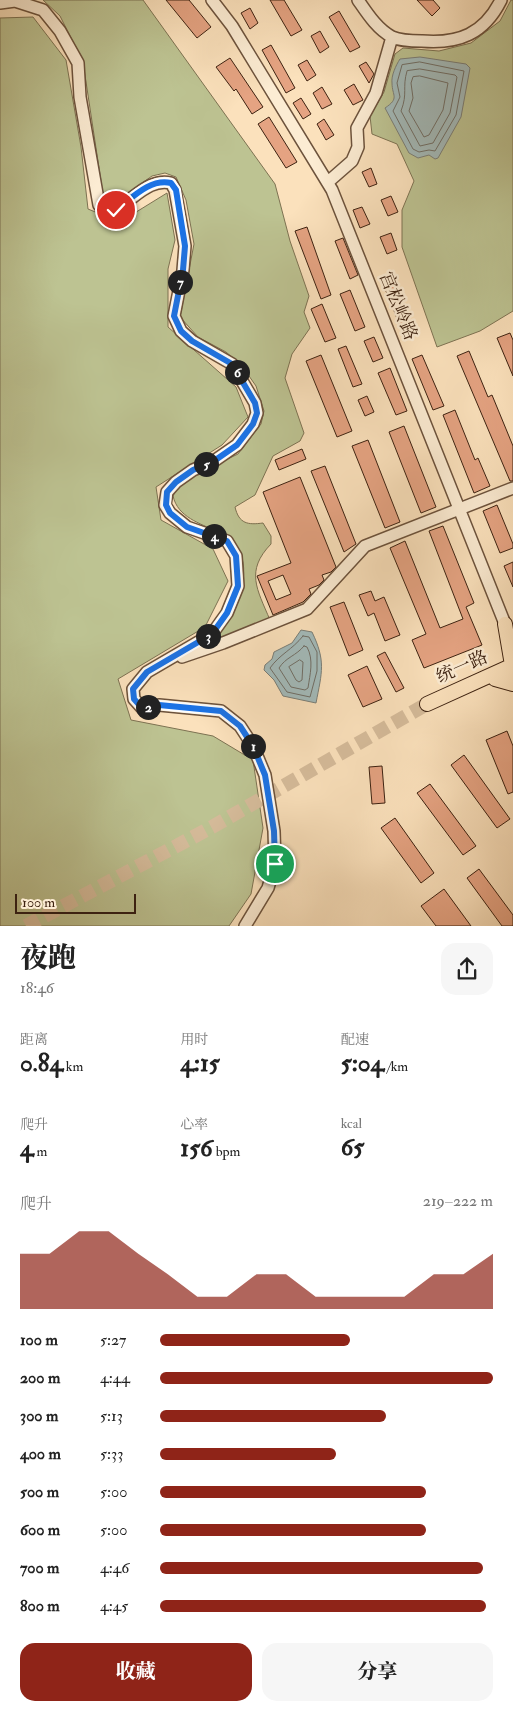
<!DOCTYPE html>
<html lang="zh">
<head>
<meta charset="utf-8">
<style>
	body { margin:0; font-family:"IM FELL Double Pica","Noto Serif SC",serif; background:#f6f6f6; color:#222; height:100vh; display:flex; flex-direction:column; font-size:19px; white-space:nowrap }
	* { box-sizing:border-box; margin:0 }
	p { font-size:16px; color:#767676 }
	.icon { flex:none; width:28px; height:28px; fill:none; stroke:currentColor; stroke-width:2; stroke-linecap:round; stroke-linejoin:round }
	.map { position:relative; height:926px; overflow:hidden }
	.side { display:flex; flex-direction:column; background:#fff; flex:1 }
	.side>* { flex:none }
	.scale { position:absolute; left:15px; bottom:12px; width:121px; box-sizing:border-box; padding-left:5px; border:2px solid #3d2211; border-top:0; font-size:14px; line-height:18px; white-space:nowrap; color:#3d2211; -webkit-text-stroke:4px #fcecd3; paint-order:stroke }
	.pin { position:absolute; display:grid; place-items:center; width:42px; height:42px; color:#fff; margin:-21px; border:2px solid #fff; border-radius:50%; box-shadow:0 1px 5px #0007 }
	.km { position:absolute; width:25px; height:25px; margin:-12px; border-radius:50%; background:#222; color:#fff; font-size:14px; line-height:25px; text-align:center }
	.round { display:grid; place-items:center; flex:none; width:52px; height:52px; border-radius:15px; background:#f6f6f6 }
	.overview { display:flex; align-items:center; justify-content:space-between; height:85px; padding:0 20px }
	h1 { font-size:28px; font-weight:800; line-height:38px }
	.metrics { display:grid; grid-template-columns:repeat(3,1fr); gap:8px; height:85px; padding:5px 20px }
	.metrics div { display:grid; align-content:center }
	.metrics b { font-size:25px; font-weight:800 }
	.metrics small { font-size:14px; font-weight:400 }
	.metrics p { font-size:14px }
	.chart { height:140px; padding:10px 20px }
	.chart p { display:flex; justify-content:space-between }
	.chart svg { width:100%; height:90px; margin-top:5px; fill:#8f2418; opacity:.7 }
	.cta { display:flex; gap:10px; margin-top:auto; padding:10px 20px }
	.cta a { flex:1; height:58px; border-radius:15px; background:#8f2418; color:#fff; font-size:20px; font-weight:800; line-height:58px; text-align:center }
	.cta a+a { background:#f6f6f6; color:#222 }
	ul { padding:0 20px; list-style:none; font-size:16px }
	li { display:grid; grid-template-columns:80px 60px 1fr; align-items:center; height:38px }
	li i { height:12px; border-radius:6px; background:#8f2418 }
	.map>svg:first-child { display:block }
</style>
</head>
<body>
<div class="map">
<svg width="513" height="926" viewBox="0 0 513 926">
	<rect width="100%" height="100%" fill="#fbe1bc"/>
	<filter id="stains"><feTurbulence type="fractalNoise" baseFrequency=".004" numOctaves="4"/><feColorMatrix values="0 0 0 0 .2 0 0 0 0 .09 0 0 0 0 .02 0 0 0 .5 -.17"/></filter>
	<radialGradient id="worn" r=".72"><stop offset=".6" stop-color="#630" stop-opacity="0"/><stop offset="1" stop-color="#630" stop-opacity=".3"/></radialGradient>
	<path fill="#bdc392" stroke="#7d7252" d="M43,0H143L275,184L290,241L309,296L304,312L310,328L292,354L285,378L304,433L300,441L273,456L255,495L235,507C239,524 248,525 263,523L271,536V544C245,571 257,589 270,620L200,649C222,634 234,618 241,592C259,517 183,539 173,496L180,482L238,454L261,424L264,411L256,386L242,366L226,352L198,337L180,317L194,244L186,200L176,177L165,173L152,176L112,204L104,201L83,62L60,16Z
		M511,0H513V311L480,331L437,347L402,247V210L414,181L397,144L372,134L370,116L384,92L395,54L403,48L439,51L471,43L500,21Z
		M33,17L66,60L81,147L88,209L120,222L167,193L175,240L168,269V327L236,387L248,417L222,445L156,487L161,520L213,549L228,581L205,627L118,679L131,720L213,736L253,760L263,828L251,894L229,926H0V18Z"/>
	<path fill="#a3bbbb" stroke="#7a7e77" d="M420,57L466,64L470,68L461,117L438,158L435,159L429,155L418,158L409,153L385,108C400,98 392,96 392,83C391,76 396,65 400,59Z
		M301,630L312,632C326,661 322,672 316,703L283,696L274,680L264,670L265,665L272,659L274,652L292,643Z"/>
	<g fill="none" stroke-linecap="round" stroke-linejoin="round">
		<path stroke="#706e66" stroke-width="1" d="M420,62L464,71L456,115L435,151L429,150L419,152L413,149L393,111L400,97L397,83L402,65Z
			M420,69L455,75L457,77L450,113L433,143L420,146L401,111C408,93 402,88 407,71Z
			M420,76L448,83L443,110L429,135L424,137L409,111L413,98L411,83L413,77Z
			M303,636L309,637L317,652V671L310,697L287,692L270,668C280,654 292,650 303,636Z
			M304,646L307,647C314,660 310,674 308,688L305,690L291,687L279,668C286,657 296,656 304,646Z
			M300,660L303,662L302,680L299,682L296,680L289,667Z"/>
	</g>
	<path fill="#e5a382" stroke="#3d2211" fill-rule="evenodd" d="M166,0H189L211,27L197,38Z
		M270,0H284L302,30L291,36Z
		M417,0H433L440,8L432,16Z
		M250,8L258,23L250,29L241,13Z
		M339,11L360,47L350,52L329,17Z
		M320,31L329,47L320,53L311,36Z
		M271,45L295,88L286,93L262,50Z
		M230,58L263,107L252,114L236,89L234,91L216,67Z
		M307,60L316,75L307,81L298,65Z
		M366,62L374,74L369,83L359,66Z
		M354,84L363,100L353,105L344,90Z
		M322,87L332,104L322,109L313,93Z
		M301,98L311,114L303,119L293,103Z
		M269,117L297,162L286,168L258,124Z
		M324,119L334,135L326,140L317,124Z
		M371,168L377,184L369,187L362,172Z
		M391,196L398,212L388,216L381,200Z
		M362,207L370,224L360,228L353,210Z
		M307,227L331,295L321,299L295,231Z
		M391,233L397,250L387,254L380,237Z
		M343,238L358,275L350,279L335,241Z
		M390,274L397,292L388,296L380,277Z
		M350,290L365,327L355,331L340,294Z
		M322,304L336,338L325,342L311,309Z
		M401,305L410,325L401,329L393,308Z
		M510,333L513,340V376L497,338Z
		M374,337L383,358L373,362L364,341Z
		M346,346L362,384L353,387L338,349Z
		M469,351L488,397L492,395L513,446V481H510L457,356Z
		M321,355L352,431L337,437L306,361Z
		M422,355L444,406L433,410L412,359Z
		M390,368L407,411L396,415L378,373Z
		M367,396L374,412L365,416L358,400Z
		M455,410L475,460L478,458L490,486L474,493L443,415Z
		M404,426L436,507L421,513L389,432Z
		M368,440L400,522L385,528L352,446Z
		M302,449L306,459L279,470L275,460Z
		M325,466L356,544L344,552L311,471Z
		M300,477L336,567L331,572L322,575L324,580L319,585L309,589L311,594L303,602L273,615L257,576L291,563L263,492ZM283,575L291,594L276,600L268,581Z
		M497,505L513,544V548L500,553L483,511Z
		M443,526L474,603L466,607L482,645L424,668L412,640L426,634L390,548L405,541L440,628L463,619L429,531Z
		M513,562V587L504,566Z
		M371,591L375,601L384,597L400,635L385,641L374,613L368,616L359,595Z
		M344,602L363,650L349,656L330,607Z
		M385,652L404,688L396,692L377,656Z
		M367,666L382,699L363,707L348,675Z
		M507,731L513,746V792L508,794L486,740Z
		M464,755L510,819L497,828L451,765Z
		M382,766L385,803L372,804L369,767Z
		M430,784L476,846L463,855L417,793Z
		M395,818L434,873L421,883L381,828Z
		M479,869L513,915V926H502L467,878Z
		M444,889L471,926H436L421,906Z"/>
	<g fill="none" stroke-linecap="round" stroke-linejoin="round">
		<path stroke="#d5bb9a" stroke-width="14" stroke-dasharray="14 7" stroke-linecap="butt" d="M26,926L212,827L427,704"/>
		<g stroke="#6c523c" stroke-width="14">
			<path id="minor" d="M212,0L232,26L332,190L505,624
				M358,0C367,13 377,29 392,37C401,41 412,41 422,41C459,44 484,34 501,0
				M0,3L15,1L43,10L60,31L78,63L80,97L99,205L106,212C130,207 145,177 171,183L175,190L185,246L183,270L174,316L181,331L192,341L232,364L255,403L257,413L253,424L237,445L214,461L193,470L176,482L167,492L165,505L170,513L187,527L227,541L236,556L238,586L227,613L212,634L147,672L133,689L134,699L143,709L159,705L221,711L240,726L253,746L265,775L274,831L275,864L268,888L245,926
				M328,182L352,161L358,147L357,128L376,93L392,37
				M182,657L223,643L307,609L365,546L513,488"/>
		</g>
		<g stroke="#3d2211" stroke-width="16">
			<path id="major" d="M505,624L513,671
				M495,679L513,684
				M427,704L513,665"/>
		</g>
		<use href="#minor" stroke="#fcecd3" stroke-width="11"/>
		<use href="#major" stroke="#fbe1bc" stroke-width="14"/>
	</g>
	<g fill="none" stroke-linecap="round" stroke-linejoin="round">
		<g stroke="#fff" stroke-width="10">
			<path id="route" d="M116,210C132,198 150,178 171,183L176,190L185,246L183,270L174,316L181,331L192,341L232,364L255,403L257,413L253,424L237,445L214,461L193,470L176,482L167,492L166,505L170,513L187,527L227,541L236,556L238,586L227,613L212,634L147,672L133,689L134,699L143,709L159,705L221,711L240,726L253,746L265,775L274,831L275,864"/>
		</g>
		<use href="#route" stroke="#1a73e8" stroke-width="6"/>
	</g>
	<g text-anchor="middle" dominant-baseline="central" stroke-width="5" stroke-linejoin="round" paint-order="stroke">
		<g font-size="18" fill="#3d2211" stroke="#fcecd3">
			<text transform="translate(398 306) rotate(68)">宫松岭路</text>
			<text transform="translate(462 667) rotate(-24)">统一路</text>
		</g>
	</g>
	<rect width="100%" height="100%" filter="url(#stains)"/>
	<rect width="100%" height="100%" fill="url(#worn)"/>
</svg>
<div class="scale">100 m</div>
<div class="pin" style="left:275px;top:864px;background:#1e9e55"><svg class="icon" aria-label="arrive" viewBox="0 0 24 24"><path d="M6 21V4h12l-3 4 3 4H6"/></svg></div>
<div class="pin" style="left:116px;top:210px;background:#d93025"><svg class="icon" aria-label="check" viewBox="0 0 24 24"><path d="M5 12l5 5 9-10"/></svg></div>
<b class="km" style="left:253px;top:746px">1</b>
<b class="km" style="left:148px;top:707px">2</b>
<b class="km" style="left:208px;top:636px">3</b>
<b class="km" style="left:214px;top:536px">4</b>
<b class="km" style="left:206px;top:464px">5</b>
<b class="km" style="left:237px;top:372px">6</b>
<b class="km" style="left:180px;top:282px">7</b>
</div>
<section class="side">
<div class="overview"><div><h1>夜跑</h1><p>18:46</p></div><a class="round"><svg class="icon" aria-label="share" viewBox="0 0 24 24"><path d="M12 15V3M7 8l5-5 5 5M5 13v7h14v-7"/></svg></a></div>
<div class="metrics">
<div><p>距离</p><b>0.84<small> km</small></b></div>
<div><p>用时</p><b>4:15</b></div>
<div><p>配速</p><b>5:04<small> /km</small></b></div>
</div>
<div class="metrics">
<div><p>爬升</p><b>4<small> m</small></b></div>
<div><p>心率</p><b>156<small> bpm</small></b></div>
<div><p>kcal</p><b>65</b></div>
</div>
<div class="chart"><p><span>爬升</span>219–222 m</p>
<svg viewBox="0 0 160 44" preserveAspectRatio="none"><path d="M0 44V17L10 17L20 6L30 6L40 17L50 27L60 38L70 38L80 27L90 27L100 38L110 38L120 38L130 38L140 27L150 27L160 17V44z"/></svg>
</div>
<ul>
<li><b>100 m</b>5:27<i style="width:57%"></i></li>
<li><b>200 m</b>4:44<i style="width:100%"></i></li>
<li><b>300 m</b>5:13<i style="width:68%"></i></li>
<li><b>400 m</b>5:33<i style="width:53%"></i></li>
<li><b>500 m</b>5:00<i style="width:80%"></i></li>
<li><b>600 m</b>5:00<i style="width:80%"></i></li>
<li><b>700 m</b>4:46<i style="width:97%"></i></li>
<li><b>800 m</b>4:45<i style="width:98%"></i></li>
</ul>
<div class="cta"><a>收藏</a><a>分享</a></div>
</section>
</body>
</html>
